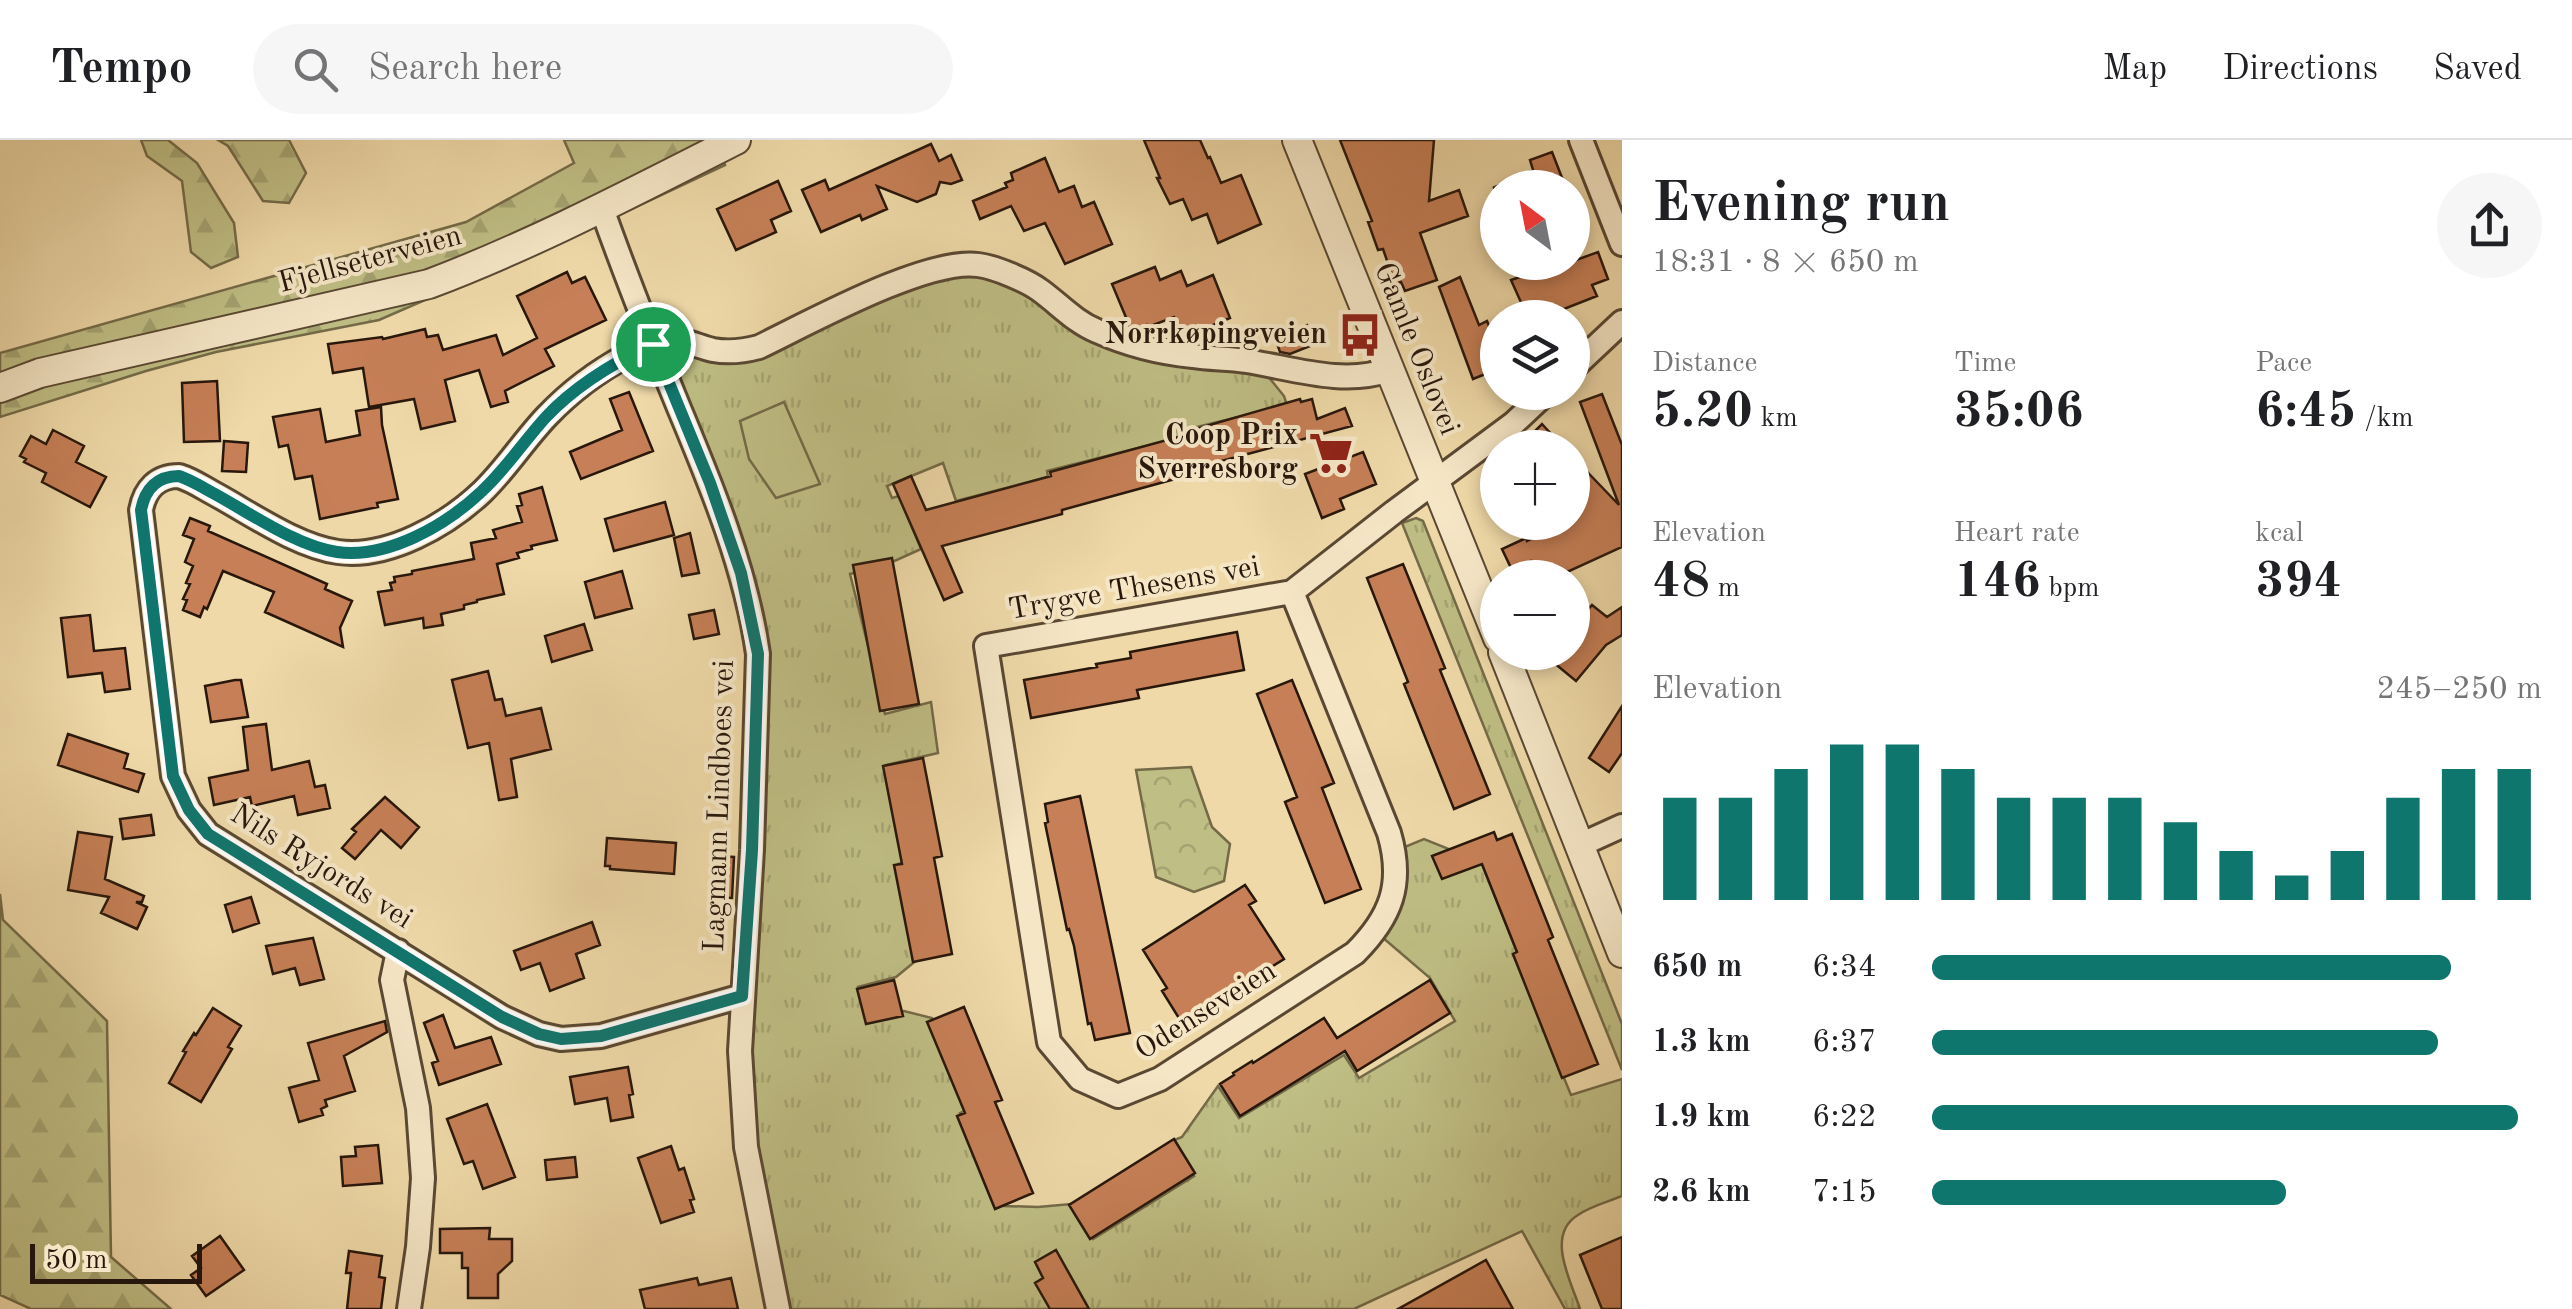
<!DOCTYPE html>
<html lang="en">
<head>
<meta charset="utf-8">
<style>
	body { margin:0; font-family:"Old Standard TT",serif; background:#f6f6f6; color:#202124; height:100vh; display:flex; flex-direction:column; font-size:38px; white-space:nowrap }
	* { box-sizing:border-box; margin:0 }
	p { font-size:32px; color:#757577 }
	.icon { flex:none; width:55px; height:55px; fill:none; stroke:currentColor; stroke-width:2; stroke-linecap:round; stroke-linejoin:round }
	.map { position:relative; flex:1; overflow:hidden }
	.panel { display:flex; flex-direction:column; background:#fff; width:950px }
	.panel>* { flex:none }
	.needle { width:65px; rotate:328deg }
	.buttons { position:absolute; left:1480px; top:30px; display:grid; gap:20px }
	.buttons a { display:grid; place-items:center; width:110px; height:110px; border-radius:50%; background:#fff; box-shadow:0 5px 15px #0003; font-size:50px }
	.scale { position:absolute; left:30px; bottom:25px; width:172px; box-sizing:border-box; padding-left:10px; border:5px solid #28170c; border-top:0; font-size:28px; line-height:35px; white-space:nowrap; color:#28170c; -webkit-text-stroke:8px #f5e6c6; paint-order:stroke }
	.pin { position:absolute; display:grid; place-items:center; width:85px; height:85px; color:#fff; margin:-42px; border:5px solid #fff; border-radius:50%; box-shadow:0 2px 10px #0007 }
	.round { display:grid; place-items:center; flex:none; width:105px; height:105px; border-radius:52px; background:#f6f6f6 }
	.headline { display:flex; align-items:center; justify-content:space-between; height:170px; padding:0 30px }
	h1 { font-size:55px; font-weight:600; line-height:75px }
	.metrics { display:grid; grid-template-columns:repeat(3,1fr); gap:15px; height:170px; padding:10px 30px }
	.metrics div { display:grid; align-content:center }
	.metrics b { font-size:50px; font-weight:600 }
	.metrics small { font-size:28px; font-weight:400 }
	.metrics p { font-size:28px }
	.chart { height:280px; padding:20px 30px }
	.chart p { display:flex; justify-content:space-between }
	.chart svg { width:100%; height:180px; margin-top:10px; stroke:#0f766e; stroke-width:6 }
	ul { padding:0 30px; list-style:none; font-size:32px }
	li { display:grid; grid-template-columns:160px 120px 1fr; align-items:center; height:75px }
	li i { height:25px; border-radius:12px; background:#0f766e }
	header { display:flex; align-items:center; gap:60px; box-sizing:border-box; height:140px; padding:0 50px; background:#fff; border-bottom:2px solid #e0e0e0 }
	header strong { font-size:48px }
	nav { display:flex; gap:55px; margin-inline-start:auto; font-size:35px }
	.search { width:700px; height:90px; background:#f6f6f6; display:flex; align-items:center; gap:25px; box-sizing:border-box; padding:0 35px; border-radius:55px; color:#757577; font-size:38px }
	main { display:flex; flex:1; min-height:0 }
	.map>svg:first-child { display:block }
</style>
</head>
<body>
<header>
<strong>Tempo</strong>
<div class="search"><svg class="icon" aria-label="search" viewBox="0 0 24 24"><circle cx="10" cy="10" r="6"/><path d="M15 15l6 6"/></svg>Search here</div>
<nav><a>Map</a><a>Directions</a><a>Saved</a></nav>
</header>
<main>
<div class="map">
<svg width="1622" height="1169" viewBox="0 0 1622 1169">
	<defs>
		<pattern id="grass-tufts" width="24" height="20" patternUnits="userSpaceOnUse" patternTransform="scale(2.5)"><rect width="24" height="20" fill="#bfbe84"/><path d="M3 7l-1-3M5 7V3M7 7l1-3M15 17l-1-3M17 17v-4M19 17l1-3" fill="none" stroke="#a4a371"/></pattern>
		<pattern id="forest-firs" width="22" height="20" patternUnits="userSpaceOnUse" patternTransform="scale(2.5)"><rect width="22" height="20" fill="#bfbe84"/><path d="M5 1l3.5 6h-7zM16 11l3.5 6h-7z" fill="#a4a371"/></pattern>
		<pattern id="park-crowns" width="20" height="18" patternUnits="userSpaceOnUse" patternTransform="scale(2.5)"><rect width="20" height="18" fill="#bfbe84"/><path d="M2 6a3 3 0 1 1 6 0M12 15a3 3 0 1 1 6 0" fill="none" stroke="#a4a371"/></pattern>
	</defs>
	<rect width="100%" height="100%" fill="#efd9a8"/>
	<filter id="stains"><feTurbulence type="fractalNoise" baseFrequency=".002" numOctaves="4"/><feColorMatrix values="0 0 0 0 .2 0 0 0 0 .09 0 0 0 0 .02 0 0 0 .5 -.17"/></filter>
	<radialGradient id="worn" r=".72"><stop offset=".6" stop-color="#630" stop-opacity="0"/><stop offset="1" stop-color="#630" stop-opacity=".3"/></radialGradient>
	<path fill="url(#grass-tufts)" stroke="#746a48" stroke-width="2.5" d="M997,130L1136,205L1258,224L1284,256L1287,265L1193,288L1194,294L1047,331L1048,337L956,361L943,323L887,346L892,358L899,356L921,409L890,423L850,434L885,574L931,562L938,613L886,625L906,722L898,724L918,819L896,837L858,847L866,880L904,871L932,878L974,966L960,973L1004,1066L1038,1067L1071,1064L1093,1099L1194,1036L1172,1001L1182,997L1218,946L1239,978L1344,915L1359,938L1455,881L1430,838L1375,791L1395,711L1424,699L1481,722L1517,812L1513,814L1571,955L1622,939V1056C1608,1062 1591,1066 1578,1075C1545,1095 1571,1141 1580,1169H1565L1522,1091L1354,1169H778L746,1007L758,514L653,204L742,211L941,134Z
		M1416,378L1423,381L1622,884V930L1402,383Z"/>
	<path fill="url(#forest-firs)" stroke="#746a48" stroke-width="2.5" d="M141,0H168L197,23L234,83L238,117L211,128L191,112L182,41L147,16Z
		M218,0H289L306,33L289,63L263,61L228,6Z
		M564,0H716L725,25L591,88L379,180L216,212L146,231L0,277V213L466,82L574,23Z
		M0,754L3,780L107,881L111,1117L171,1169H31L0,1155Z"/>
	<path fill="url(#park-crowns)" stroke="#746a48" stroke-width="2.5" d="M1191,627L1212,687L1230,704L1224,741L1194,752L1156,737L1136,630Z"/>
	<path fill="#bfbe84" stroke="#746a48" stroke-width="2.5" d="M784,262L820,344L776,358L749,319L740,281Z"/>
	<path fill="#c67f56" stroke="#28170c" stroke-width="2.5" d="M1144,0H1200L1208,18L1210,17L1221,43L1241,35L1261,84L1218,103L1207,74L1192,80L1183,59L1170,64L1157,38H1160Z
		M1340,0H1434L1429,61L1459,50L1468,76L1420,93L1437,140L1405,151L1401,142L1395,144L1383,109L1378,110L1368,82L1372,81Z
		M931,4L939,21L951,15L962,40L951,44L940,42L936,54L917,62L877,46L887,69L862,80L860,75L821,92L802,50L825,40L829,50Z
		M1552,12L1566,48H1493L1533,30L1530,20Z
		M1045,18L1059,52L1074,46L1082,67L1094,62L1112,104L1065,124L1045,83L1024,91L1011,66L980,79L973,61L1007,47L1005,43L1013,40L1011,33Z
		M778,41L791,71L771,80L776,92L736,110L717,69Z
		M1598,112L1608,139L1592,145L1597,156L1541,178H1528L1511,140L1540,130L1541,133Z
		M1155,127L1160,140L1181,131L1187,146L1213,135L1230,178L1182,198L1174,177L1148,187L1147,185L1136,190L1130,187L1112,144Z
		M567,132L572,143L585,137L606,180L545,209L554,226L505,251L508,262L491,267L479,230L445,240L455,281L421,289L414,259L369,267L363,228L333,233L328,204L382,197L383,199L425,189L427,197L438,195L443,210L496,195L503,215L537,198L517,156Z
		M1460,137L1479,185L1487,181L1498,208V229L1473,239L1439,147Z
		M1307,185L1315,204L1290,214L1280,212L1275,198Z
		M217,241L220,301L184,302L182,243Z
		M629,252L653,311L581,339L570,312L622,290L610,259Z
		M1602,254L1622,305V407L1554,438H1539L1531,421L1512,430L1502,409L1526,398L1527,401L1566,382H1572V316L1619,365L1580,262Z
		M1300,259L1301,262L1312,259L1317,279L1345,268L1352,286L1203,326L1204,331L1062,370V374L942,406L962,452L944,460L893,344L911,336L926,370L1051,336L1050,332L1193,293L1192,290Z
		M381,267L382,285L398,359L377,363L378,367L320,379L312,336L295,339L288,305L279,307L273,277L320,269L326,302L360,295L356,271Z
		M1542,284L1564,308H1518Z
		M53,290L84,306L76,322L106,337L90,367L42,342L46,333L24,322L26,319L20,316L31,296L46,304Z
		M224,301L248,303L246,332L222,331Z
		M1363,312L1376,344L1340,359L1344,369L1322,378L1305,334Z
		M542,347L557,400L531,406L532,409L517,413L519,418L497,424L504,454L477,460V462L464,465V469L441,474L443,485L424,488L423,478L385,485L378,452L392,450L390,443L395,442L394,437L412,434V431L474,419L471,403L496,398L493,390L522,382L517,366L522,365L519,354Z
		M665,362L674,395L614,411L605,379Z
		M190,378L210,386L208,391L327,444L325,449L352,461L340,488L343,507L265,472L274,452L223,431L207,469L204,467L200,477L183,470L187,460L183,459L190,444L186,443L193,426L185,422L194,399L183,395Z
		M690,393L699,433L682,436L674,398Z
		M892,418L919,564L880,571L853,425Z
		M1403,424L1445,528L1440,530L1490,654L1454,669L1404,544L1408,542L1367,438Z
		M622,431L632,468L595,478L585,442Z
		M1592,465L1607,477L1622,467V495L1606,505L1576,541L1553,522L1561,512H1572V499L1584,485L1579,480Z
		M714,470L719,494L694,499L689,475Z
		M90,475L94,511L125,508L130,549L105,552L102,533L68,537L61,478Z
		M584,484L592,510L552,522L545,496Z
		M1237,492L1244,530L1137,550L1139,558L1031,578L1024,540L1097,527L1096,524L1131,518L1130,512Z
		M488,531L495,560L502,559L506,576L541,568L551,609L511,619L517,657L499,660L489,603L468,608L452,540Z
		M235,540H241L248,577L211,582L205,546Z
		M1292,540L1334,643L1322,648L1361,749L1325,763L1285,662L1297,657L1257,554Z
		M1622,566V613L1609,632L1589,618Z
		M266,584L272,630L309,621L315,647L325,645L330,668L298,675L294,656L252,666L250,657L214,665L209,638L248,630L243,587Z
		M68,594L128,614L124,628L144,634L138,652L58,625Z
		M923,618L942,716L934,718L952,814L913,822L894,725L902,724L883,626Z
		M1080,656L1130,893L1095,900L1091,883L1088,884L1074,806L1069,789L1067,790L1045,683L1048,682L1045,664Z
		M385,657L419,687L401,708L381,690L355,719L342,708L356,692L352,689Z
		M151,675L154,695L123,699L120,679Z
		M78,692L112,697L105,739L144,756L142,762H136L147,767L137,789L101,773L109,757L68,750Z
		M1494,692L1497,700L1512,694L1553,797L1548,800L1598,924L1562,938L1513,814L1517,812L1482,724L1442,739L1432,716Z
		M607,698L676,703L674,734L610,729V726H605Z
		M716,716L734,717L732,758L712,757Z
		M1245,745L1256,761L1249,765L1284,819L1182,883L1162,851L1167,848L1143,810Z
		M251,757L259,783L233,792L225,765Z
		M592,782L600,805L576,814L584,838L550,851L540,823L521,830L514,811Z
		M313,798L324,839L300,845L295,828L273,834L266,806Z
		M894,840L903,876L866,884L857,849Z
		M1430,840L1450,873L1357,931L1345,911L1240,976L1220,944L1234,935L1233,933L1252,921L1253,923L1324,878L1337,898Z
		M964,867L1002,960L995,962L1033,1053L995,1069L957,976L965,973L927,882Z
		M213,868L241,886L228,907L232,909L201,962L169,943L186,912L183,911L194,893L196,895Z
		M443,875L455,908L491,897L501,924L439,945L432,923L438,921L424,883Z
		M385,881L387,892L344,916L355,951L325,960L327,966L321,969L323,975L299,982L289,948L319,940L308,903Z
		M628,927L633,954L629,955L633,977L611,981L607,958L575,964L570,937Z
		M487,964L515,1037L483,1049L473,1021L464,1024L447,979Z
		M1174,999L1195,1033L1090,1099L1069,1065Z
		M378,1005L382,1043L343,1046L341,1017L356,1016L355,1007Z
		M671,1006L679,1030L684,1028L694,1059L690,1060L694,1072L661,1083L638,1018Z
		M575,1017L577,1037L547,1040L545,1020Z
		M490,1088L489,1099H512V1121L498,1134V1158H468V1128H462V1113H440V1089Z
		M220,1096L244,1130L206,1156L191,1135L201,1128L192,1116Z
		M1622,1097V1169H1602L1580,1115Z
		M1056,1110L1089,1169H1050L1035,1143L1043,1138L1035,1122Z
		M349,1111L382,1116L379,1137L385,1138L381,1169H347L351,1133H346Z
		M1486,1120L1513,1169H1398Z
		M697,1138L699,1145L731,1138L738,1169H645L640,1150Z"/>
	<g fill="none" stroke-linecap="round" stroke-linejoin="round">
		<g stroke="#5a4833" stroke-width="28">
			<path id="minor" d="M1581,0L1622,104
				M602,69C626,136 652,202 679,268C712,347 746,429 758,514L752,710L740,911L746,1007L778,1169
				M1572,229L1622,182
				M1292,452L1389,693C1404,744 1391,777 1355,813L1160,939L1118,956L1080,939L1049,902L986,506L1292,452L1394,372L1514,283L1547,252
				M1580,705L1622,686
				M398,811L392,840L418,968L423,1038L418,1107L409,1169
				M742,856L601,896L561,899L539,894L502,877L208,694L189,670L173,636L141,370C145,349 157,336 179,336C192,340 202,347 213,353C250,373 296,406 338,412C388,419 447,385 482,352C506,329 524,300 547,276C569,253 598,231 626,216C639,210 655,201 669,200C685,199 699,207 713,210C729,213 744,211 759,207C809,183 926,118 978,125C995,127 1028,141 1041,151C1060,165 1075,182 1097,191C1126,204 1161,213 1193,216C1210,219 1228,218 1246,221C1292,228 1342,246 1389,230"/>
		</g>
		<g stroke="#5a4833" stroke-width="32">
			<path id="tertiary" d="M1297,0L1498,498
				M0,248L40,233L429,144C535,104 635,51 736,0
				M1503,512L1622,813"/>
		</g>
		<use href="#minor" stroke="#f5e6c6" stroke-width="22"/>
		<use href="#tertiary" stroke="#f5e6c6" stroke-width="28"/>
	</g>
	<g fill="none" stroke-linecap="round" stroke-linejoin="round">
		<g stroke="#fff" stroke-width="20">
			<path id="route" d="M653,204L710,343L741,433L758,514L752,710L742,856L601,896L561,899L539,894L502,877L208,694L189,670L173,636L141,370C145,349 157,336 179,336C191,340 202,347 213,353C250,373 296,406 337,412C388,419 446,385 481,352C506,329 524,301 546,277C576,245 615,222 653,204Z"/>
		</g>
		<use href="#route" stroke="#0f766e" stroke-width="12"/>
	</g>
	<defs>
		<g id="bus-bare" transform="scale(3.45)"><path d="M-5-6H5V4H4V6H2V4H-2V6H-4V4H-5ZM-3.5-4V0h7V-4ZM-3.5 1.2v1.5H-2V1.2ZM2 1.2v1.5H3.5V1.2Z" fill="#8f2418" stroke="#f5e6c6" stroke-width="2.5" paint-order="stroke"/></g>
		<g id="supermarket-bare" transform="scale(3.45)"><path d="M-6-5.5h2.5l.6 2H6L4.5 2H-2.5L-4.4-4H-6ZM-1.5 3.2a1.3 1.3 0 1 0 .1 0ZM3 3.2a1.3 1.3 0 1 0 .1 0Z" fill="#8f2418" stroke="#f5e6c6" stroke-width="2.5" paint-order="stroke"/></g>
	</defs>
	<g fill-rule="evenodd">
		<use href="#bus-bare" x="1360" y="195"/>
		<use href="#supermarket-bare" x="1331" y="313"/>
	</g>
	<g text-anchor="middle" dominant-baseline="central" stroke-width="8" stroke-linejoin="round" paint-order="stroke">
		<g font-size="30" fill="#28170c" stroke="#f5e6c6">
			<text transform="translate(370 120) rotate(-15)">Fjellseterveien</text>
			<text transform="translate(1416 209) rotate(68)">Gamle Oslovei</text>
			<text transform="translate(1134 449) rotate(-10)">Trygve Thesens vei</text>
			<text transform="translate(720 666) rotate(-88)">Lagmann Lindboes vei</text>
			<text transform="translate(321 727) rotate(32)">Nils Ryjords vei</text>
			<text transform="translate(1206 871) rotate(-32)">Odenseveien</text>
		</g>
		<g font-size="30" font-weight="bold" fill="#28170c" stroke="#f5e6c6" text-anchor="end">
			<text x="1327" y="195">Norrkøpingveien</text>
			<text x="1298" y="296">Coop Prix<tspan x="1298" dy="34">Sverresborg</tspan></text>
		</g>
	</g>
	<rect width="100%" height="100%" filter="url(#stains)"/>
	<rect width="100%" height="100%" fill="url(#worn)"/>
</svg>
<div class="buttons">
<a><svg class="needle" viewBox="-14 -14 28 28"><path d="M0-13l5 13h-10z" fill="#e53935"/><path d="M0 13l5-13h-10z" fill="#757577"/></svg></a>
<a><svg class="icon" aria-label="layers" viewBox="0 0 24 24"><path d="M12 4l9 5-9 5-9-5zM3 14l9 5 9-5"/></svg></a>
<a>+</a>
<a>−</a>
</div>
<div class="scale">50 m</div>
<div class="pin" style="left:653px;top:204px;background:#1e9e55"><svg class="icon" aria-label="arrive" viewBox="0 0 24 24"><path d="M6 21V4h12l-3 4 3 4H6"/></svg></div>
</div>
<section class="panel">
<div class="headline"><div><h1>Evening run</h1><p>18:31 · 8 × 650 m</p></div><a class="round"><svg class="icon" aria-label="share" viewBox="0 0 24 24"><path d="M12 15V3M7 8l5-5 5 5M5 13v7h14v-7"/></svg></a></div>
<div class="metrics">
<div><p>Distance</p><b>5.20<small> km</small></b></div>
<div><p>Time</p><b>35:06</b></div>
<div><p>Pace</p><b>6:45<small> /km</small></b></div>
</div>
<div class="metrics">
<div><p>Elevation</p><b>48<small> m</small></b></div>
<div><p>Heart rate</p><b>146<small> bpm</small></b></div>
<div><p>kcal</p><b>394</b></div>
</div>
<div class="chart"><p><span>Elevation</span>245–250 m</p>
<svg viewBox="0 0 160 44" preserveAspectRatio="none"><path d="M5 44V19M15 44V19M25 44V12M35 44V6M45 44V6M55 44V12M65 44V19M75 44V19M85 44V19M95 44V25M105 44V32M115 44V38M125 44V32M135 44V19M145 44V12M155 44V12"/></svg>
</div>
<ul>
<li><b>650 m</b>6:34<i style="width:85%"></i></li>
<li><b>1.3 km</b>6:37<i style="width:83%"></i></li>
<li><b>1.9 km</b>6:22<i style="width:96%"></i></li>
<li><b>2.6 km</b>7:15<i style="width:58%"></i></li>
</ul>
</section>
</main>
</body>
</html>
